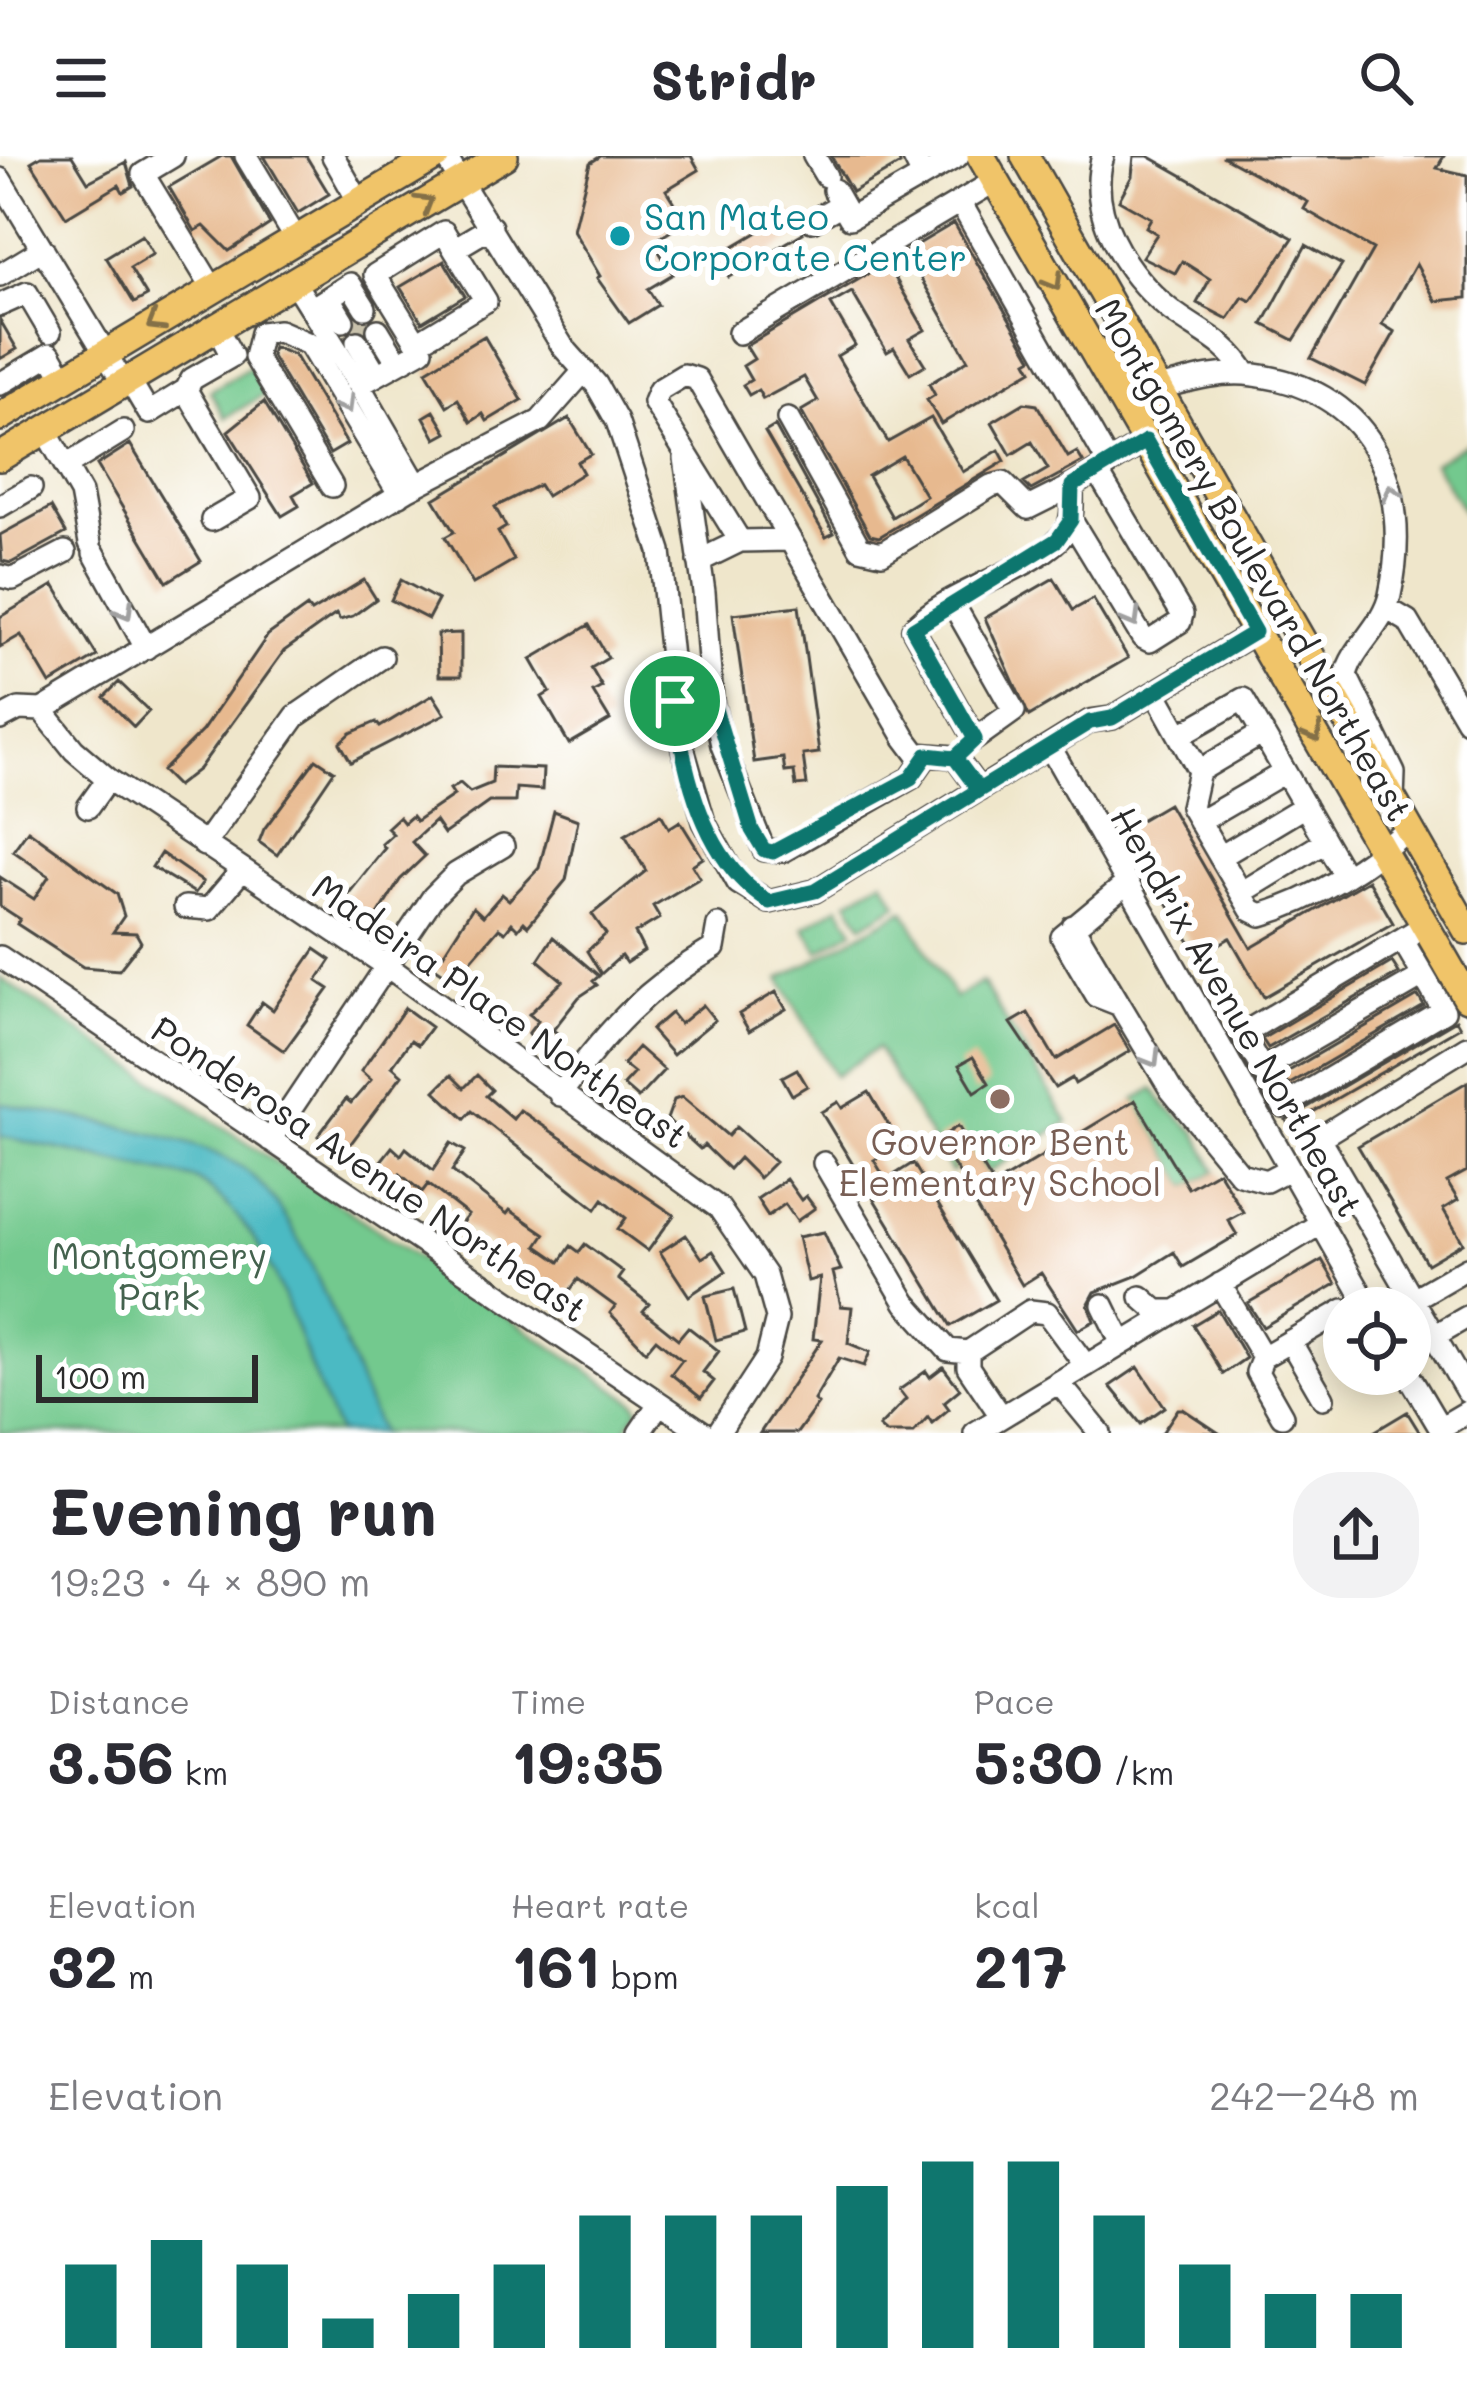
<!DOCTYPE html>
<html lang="en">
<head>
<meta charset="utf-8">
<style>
	body { margin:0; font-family:Mali,sans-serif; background:#f2f2f3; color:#2b2b33; height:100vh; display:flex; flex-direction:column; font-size:45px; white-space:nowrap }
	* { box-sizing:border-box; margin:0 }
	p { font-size:39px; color:#7c7c81 }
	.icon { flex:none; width:66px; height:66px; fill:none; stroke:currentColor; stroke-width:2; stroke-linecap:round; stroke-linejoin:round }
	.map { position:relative; height:1277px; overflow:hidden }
	.sheet { display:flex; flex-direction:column; background:#fff; flex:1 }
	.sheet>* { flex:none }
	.buttons { position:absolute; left:1323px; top:1131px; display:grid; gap:24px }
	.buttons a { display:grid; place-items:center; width:108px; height:108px; border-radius:50%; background:#fff; box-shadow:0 6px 30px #0003; font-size:60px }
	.scale { position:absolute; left:36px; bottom:30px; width:222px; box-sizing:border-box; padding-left:12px; border:6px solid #2b2b2b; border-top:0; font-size:33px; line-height:42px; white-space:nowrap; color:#2b2b2b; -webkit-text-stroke:9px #fff; paint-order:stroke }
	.pin { position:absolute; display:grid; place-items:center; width:102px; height:102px; color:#fff; margin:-51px; border:6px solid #fff; border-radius:50%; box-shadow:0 3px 12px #0007 }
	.round { display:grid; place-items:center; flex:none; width:126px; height:126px; border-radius:48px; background:#f2f2f3 }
	.summary { display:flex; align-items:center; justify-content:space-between; height:204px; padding:0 48px }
	h1 { font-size:66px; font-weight:700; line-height:90px }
	.stats { display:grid; grid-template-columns:repeat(3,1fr); gap:18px; height:204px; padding:12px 48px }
	.stats div { display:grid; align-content:center }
	.stats b { font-size:60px; font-weight:700 }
	.stats small { font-size:33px; font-weight:400 }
	.stats p { font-size:33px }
	.chart { height:336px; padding:24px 48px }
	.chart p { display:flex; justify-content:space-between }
	.chart svg { width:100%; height:216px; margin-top:12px; stroke:#0f766e; stroke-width:6 }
	header { display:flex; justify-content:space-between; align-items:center; height:156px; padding:0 48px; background:#fff; font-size:54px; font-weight:700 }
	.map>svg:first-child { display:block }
</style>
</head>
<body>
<header><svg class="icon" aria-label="menu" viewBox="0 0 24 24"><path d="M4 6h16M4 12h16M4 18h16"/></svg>Stridr<svg class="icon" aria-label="search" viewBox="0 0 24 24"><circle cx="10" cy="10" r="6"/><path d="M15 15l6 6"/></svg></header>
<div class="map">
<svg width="1467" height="1277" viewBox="0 0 1467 1277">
	<rect width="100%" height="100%" fill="#fff"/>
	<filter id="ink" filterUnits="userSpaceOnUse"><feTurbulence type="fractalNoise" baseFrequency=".00833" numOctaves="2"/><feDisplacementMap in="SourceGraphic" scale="24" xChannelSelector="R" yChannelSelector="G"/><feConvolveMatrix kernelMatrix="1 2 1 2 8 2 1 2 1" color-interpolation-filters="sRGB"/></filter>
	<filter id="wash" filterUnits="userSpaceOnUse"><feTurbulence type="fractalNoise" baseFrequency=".004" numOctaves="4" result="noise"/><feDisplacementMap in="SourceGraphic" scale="48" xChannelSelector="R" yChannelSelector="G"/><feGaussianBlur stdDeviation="2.7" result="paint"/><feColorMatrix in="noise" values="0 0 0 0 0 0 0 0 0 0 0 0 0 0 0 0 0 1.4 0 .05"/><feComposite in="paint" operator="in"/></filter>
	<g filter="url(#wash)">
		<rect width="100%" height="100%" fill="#efe6cb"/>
		<path fill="#73c98e" stroke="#4f7a5c" stroke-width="3" d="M252,210L267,237L225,262L210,235Z
			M1467,287V362L1434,307Z
			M883,724L898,748L863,769L848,745Z
			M839,750L854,774L819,795L804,771Z
			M904,754L955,842L982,826L1068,966L987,1017L977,1001L951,1016L877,892L835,920L780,823Z
			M0,822L635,1246L639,1253L623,1277H0Z
			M1154,932L1165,950L1196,976L1216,1015L1188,1031L1135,944Z"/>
		<path fill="#4bbac3" stroke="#3b7277" stroke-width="3" d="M0,947C65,962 177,975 233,1006C303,1044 346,1203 381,1277H339C294,1191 282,1079 196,1023L0,980Z"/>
		<g id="blocks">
			<path fill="#e7b98f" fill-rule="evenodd" d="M41,0H72L88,26L126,6L133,30L123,36L119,29L66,61L31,6Z
				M222,0H231L270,68L229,95L204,70L195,75L169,31Z
				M264,0H306L329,38L298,57Z
				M601,0H691L699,14L666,34L686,66L653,86L673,118L648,133L658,149L629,167L597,122L600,120L573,74L590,7Z
				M831,0H898L900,8L852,36Z
				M1134,0H1148L1293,82L1251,145L1243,141L1228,163L1197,147L1210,123L1182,105L1175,117L1142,101L1157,78L1146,71L1151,62L1119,44L1132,20Z
				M1222,0H1444L1437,12L1467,19V142L1436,145L1416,108L1382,168L1395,176L1365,229L1311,202L1373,93L1304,53L1308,46Z
				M792,56L803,77L729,121L717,100Z
				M954,67L1032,202L1027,205L1032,214L941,268L927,244L935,239L929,228L968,204L909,102L890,113L925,174L909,183L925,209L910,218L894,192L887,196L852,136L831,148L855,189L837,200L888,286L931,262L963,316L999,294L1005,305L879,381L870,379L801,255L818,245L804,221L763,243L758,234L749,239L743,229L751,224L743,210L754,203L746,190ZM902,300L926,340L892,361L868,320Z
				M142,79L153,98L130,112L147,140L134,147L106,101Z
				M1306,89L1342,109L1294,184L1263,168Z
				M444,105L465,140L422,166L400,131Z
				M0,164L17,193L0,203Z
				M484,180L522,244L487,265L483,258L471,266L458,243L447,250L426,215Z
				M273,191L294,199L347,288L330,298L271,199Z
				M264,246L313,327L293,339L299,350L282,360L228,275Z
				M1024,247L1037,249L1068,301L1077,296L1083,306L1031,334L1024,327L1048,313L1032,286L1011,299L992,266Z
				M434,255L447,277L436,283L424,261Z
				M569,262L591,298L577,306L583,317L546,340L539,329L495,351L506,371L498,376L514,404L473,428L445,381L454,376L434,343Z
				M775,270L834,377L826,381L765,276Z
				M130,288L201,405L167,426L97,309Z
				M51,351L66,377L11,407L2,405L0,379Z
				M1054,422L1073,454L1093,443L1128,502L1029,560L985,462Z
				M364,424L376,443L353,460L340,464L336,458L284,495L199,613L177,630L162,615L202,575L268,479L307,451L311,456Z
				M401,424L438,444L428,463L391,444Z
				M54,429L97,500L50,528L21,479L0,491V461Z
				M799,450L819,597L803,599L807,629L796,630L794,615L785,616L783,602L754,606L733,458Z
				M589,469L608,502L591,512L602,531L593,536L610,564L569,588L542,541L550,536L531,503Z
				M461,477V520H439L438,478Z
				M119,526L149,555L134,571L104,541Z
				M433,539L445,558L351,606L340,587L351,577L376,566L380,571Z
				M316,603L334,615L277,699L259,686L264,673Z
				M493,611L543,613L542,634L516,632L515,646H489L444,678L435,665L412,686L425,700L400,724L375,764L345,742L385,692L382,688L393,678L387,672L399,661L404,667L412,660L416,665L454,639L450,633L460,627L470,636L492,627Z
				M1168,648L1251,792L1368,724L1393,767L1264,841L1230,782L1198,800L1125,673Z
				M554,655L578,664L566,724L528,770L524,766L518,773L512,767L505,776L499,772L454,824L430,808L439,795L443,798L473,751L483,760L502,738L509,744L539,712Z
				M661,658L669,672L680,665L703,702L692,709L700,722L653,750L660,762L635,777L644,795L626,807L621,800L601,818L587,795L606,778L592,758L646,715L625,679Z
				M28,674L117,738L124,760L113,776L136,777L141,786L119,814L83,811L17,768L20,763L0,750V721L34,743L49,720L13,695Z
				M161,697L203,726L195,737L152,711Z
				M553,781L599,820L593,825L597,829L579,841L553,874L558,878L546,892L528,878L538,865L529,858L563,825L538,804Z
				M315,793L331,804L317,825L329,833L284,895L247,869L262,846L273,854Z
				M1392,806L1399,817L1268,892L1262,883Z
				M776,836L786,853L749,875L739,858Z
				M1418,840L1424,850L1288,929L1282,919Z
				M703,849L715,864L673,899L651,874L671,857L680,868Z
				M405,852L431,871L418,889L411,884L392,910L402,919L343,998L318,980L346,943L351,947L371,924L361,915Z
				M1028,857L1056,904L1114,869L1130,895L1075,928L1072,922L1055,932L1011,867Z
				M1456,864L1460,871L1289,970L1286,964Z
				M638,891L664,914L638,942L623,929L634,917L623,908Z
				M973,901L989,927L975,936L959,909Z
				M797,913L807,930L792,939L782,921Z
				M451,919L464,932L477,919L492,934L486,940L513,963L520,954L674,1059L648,1095L618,1073L626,1062L603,1043L596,1053L472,955L465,963L435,935Z
				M1467,926V1015L1447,1026L1458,1044L1443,1053L1463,1087L1427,1108L1358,990Z
				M869,936L894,978L885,984L890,995L874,1004L886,1024L913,1007L996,1144L951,1170L821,956L838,946L842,952Z
				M682,941L728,980L736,971L775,1006L759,1022L739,1002L729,1013L704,989L700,993L667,963L674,944Z
				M1135,944L1188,1032L1218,1015L1243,1056L1228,1064L1237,1079L1183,1111L1174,1096L1136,1120L1095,1136L1088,1149L1094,1165L1078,1174L1041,1117L1022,1129L973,1046L977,1044L937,984L958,970L994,1029Z
				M451,987L465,995L452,1015L507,1058L510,1054L545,1078L537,1090L560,1106L571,1090L579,1096L585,1088L623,1116L618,1123L649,1148L643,1155L678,1183L688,1171L719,1195L703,1216L714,1225L701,1242L671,1218L682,1204L656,1183L646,1195L610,1157L615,1150L578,1123L566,1140L461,1068L468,1059L428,1028L422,1036L400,1018L395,1025L377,1010L392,991L401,999L406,992L433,1014Z
				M786,1023L801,1044L806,1040L815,1052L797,1065L785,1048L768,1060L757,1043Z
				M824,1076L841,1114L833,1116L841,1150L852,1151L848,1187L870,1196L864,1210L839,1202L814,1244L818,1248L797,1277H760L822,1184L813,1183L820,1122L808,1125L798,1081Z
				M686,1079L702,1102L713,1095L726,1115L689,1140L660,1096Z
				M1322,1104L1336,1128L1263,1171L1248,1147Z
				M734,1133L745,1176L716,1184L705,1140Z
				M1218,1154L1246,1202L1223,1218L1193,1169Z
				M943,1211L960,1233L944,1246L949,1253L932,1267L928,1261L913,1277H886L879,1271L906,1243L899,1234L926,1215L930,1221Z
				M1138,1211L1165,1251L1141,1268L1110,1230Z
				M1178,1253H1183L1219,1277H1162Z
				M1407,1256L1420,1277H1372Z"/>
		</g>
	</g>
	<g filter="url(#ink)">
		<use href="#blocks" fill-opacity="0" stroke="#484743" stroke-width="3"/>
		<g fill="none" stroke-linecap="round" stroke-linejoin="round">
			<path stroke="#c8c1ab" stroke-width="21" stroke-dasharray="21 10" stroke-linecap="butt" d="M357,157L371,178"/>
			<g stroke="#484743" stroke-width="26">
				<path id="minor" d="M173,0L143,18L213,133
					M246,0L296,83
					M333,0L359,46
					M445,0L563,191L596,228L617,265L660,395L679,579L704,666L738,727L769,746L815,735L1090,565L1112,562L1255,476
					M814,0L826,20
					M1103,0C1086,57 1126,118 1169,153C1198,176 1227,184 1246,218
					M923,20L958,0
					M0,23L124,228
					M834,34L850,62L923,20L913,0
					M960,46L1109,308
					M812,65L842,48
					M454,93L444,76L375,119L417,187L486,145L454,93L491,71
					M0,119L43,93
					M294,126L359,229
					M329,142L343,165
					M0,149L27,137L50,176
					M311,153L350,128L365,152
					M378,174L398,207
					M261,177L279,175L309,188L400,339
					M261,177L255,201L332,330
					M739,177L995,25
					M357,186L377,219
					M417,187L422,194L359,229L417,329
					M130,225L149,257L186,234
					M0,228L50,198L64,222
					M1154,233C1184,226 1213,216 1245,218C1370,229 1414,327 1390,439C1383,471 1353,490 1346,519L1394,617L1393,644
					M788,263L860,392L882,397L991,330L1003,327L1028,352L1072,330
					M45,274L81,337L90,387
					M685,302L704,436L712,545L722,589L764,694L783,695L911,622L927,599
					M66,310L123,275
					M0,350L31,332
					M212,364L250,342L186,234L192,223L232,200L217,172
					M1071,364L1142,481L1150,485L1180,466L1182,458L1097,315
					M790,384L740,385L654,246L659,234L684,219L697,223L905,582L917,598L955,601L979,634
					M94,397L146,492
					M699,405L740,385
					M0,420L13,423L65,396
					M952,446L1014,555L975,583L913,473C944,434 1037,415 1065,376C1074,364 1072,344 1072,330L1146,285
					M1386,452L1408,465L1467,565
					M1155,536L1199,615L1191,651L1251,754L1261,759C1313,744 1370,709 1409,672
					M42,554L74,594L108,623L387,810L719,1052L765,1119L777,1162L767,1202L718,1277
					M42,554L407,334L540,265L584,215
					M0,563L19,553L42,554
					M1180,579L1243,543L1344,718
					M1050,591L1369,1152
					M1199,615L1263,577
					M88,651L108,623
					M1199,666L1285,616
					M204,689L296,560L382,501
					M1220,701L1305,650
					M1127,727L1062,781L1097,840L1120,849L1171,934L1240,1018L1266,1025L1289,1013
					M1241,737L1325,686
					M185,751L209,753L242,714
					M1073,770L1120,849
					M1402,783L1444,855L1283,950L1242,878L1402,783L1425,769
					M0,801L704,1277
					M1467,891L1319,982L1467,1236
					M1262,913L1423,820
					M560,939C605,876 647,831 714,792L718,769
					M270,984L433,741L456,718L503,690
					M824,1007L906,1147L948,1194L968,1196
					M1220,1128L1263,1201L1344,1154
					M1141,1141L1157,1155H1176
					M1103,1149L1122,1188
					M1398,1152L1467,1112
					M1434,1180L1467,1161
					M1290,1185L1323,1242
					M1263,1201L1257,1216L1282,1260
					M1408,1218L1443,1277
					M1058,1226L1100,1277
					M1001,1260L968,1211V1196L1030,1155L1047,1157L1086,1210
					M1440,1272L1467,1256
					M639,1277L659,1248
					M975,1277L1320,1068"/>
			</g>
			<g stroke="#484743" stroke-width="32">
				<path id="major" d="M981,0L1467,842
					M1025,0L1467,774
					M0,261L436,0
					M0,301L504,0"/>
			</g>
			<use href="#minor" stroke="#fff" stroke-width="21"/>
			<use href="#major" stroke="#f0c469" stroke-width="27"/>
		</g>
		<defs><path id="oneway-chevron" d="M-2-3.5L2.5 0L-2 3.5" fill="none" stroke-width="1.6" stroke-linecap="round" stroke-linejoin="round" transform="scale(3)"/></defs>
		<g stroke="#847047">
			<use href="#oneway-chevron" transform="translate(425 47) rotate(-31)"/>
			<use href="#oneway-chevron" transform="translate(1054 126) rotate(60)"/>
			<use href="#oneway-chevron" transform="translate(155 167) rotate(149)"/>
			<use href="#oneway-chevron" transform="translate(1314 578) rotate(60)"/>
		</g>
		<g stroke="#a0a0a0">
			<use href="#oneway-chevron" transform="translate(346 249) rotate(59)"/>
			<use href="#oneway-chevron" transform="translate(1392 337) rotate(-107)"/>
			<use href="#oneway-chevron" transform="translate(125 455) rotate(60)"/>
			<use href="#oneway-chevron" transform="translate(1132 463) rotate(60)"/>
			<use href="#oneway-chevron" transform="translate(1152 903) rotate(59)"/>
		</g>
	</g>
	<g fill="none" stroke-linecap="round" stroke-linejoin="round" filter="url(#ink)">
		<g stroke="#fff" stroke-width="24">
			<path id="route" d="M675,545L711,540L752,674L764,694L773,696L911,622L927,599L955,602L979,634L1090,566L1112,562L1255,476L1146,285L1072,330L1071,364L1057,384L913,473L975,583L955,602L979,634L815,735L769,746C705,706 683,617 675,545"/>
		</g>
		<use href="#route" stroke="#0f766e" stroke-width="15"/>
	</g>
	<circle fill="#0f9aa8" stroke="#fff" stroke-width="4.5" cx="620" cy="80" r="12"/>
	<circle fill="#8d6e63" stroke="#fff" stroke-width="4.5" cx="1000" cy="943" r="12"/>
	<g text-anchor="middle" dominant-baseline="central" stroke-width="12" stroke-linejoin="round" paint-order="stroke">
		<g font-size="36" fill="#0d838f" stroke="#fff" text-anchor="start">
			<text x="644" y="59">San Mateo<tspan x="644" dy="41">Corporate Center</tspan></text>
		</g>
		<g font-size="36" fill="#2b2b2b" stroke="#fff">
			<text transform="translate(1255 403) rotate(60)">Montgomery Boulevard Northeast</text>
			<text transform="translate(501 854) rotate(35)">Madeira Place Northeast</text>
			<text transform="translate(1238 855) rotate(60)">Hendrix Avenue Northeast</text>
			<text transform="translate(370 1012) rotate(34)">Ponderosa Avenue Northeast</text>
		</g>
		<g font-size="36" fill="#785e54" stroke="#fff">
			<text x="1000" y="984">Governor Bent<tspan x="1000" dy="41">Elementary School</tspan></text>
		</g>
		<g font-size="36" fill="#44624e" stroke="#fff">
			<text x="159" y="1098">Montgomery<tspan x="159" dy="41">Park</tspan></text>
		</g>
	</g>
</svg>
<div class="buttons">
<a><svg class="icon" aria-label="locate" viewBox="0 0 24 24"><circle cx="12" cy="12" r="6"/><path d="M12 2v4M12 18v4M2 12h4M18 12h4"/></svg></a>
</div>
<div class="scale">100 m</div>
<div class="pin" style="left:675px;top:545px;background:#1e9e55"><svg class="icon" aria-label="arrive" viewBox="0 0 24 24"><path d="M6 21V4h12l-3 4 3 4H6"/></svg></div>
</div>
<section class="sheet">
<div class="summary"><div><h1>Evening run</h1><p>19:23 · 4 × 890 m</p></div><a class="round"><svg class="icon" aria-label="share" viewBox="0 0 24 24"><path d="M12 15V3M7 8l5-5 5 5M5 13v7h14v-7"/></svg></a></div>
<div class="stats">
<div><p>Distance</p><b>3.56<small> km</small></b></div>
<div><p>Time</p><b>19:35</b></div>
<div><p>Pace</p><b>5:30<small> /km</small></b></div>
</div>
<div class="stats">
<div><p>Elevation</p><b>32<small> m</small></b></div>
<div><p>Heart rate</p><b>161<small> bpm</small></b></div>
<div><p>kcal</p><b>217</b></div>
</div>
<div class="chart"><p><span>Elevation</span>242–248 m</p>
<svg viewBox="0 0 160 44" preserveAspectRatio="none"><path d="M5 44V27M15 44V22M25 44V27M35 44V38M45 44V33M55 44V27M65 44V17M75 44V17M85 44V17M95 44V11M105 44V6M115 44V6M125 44V17M135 44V27M145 44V33M155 44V33"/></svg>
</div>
</section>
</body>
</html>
